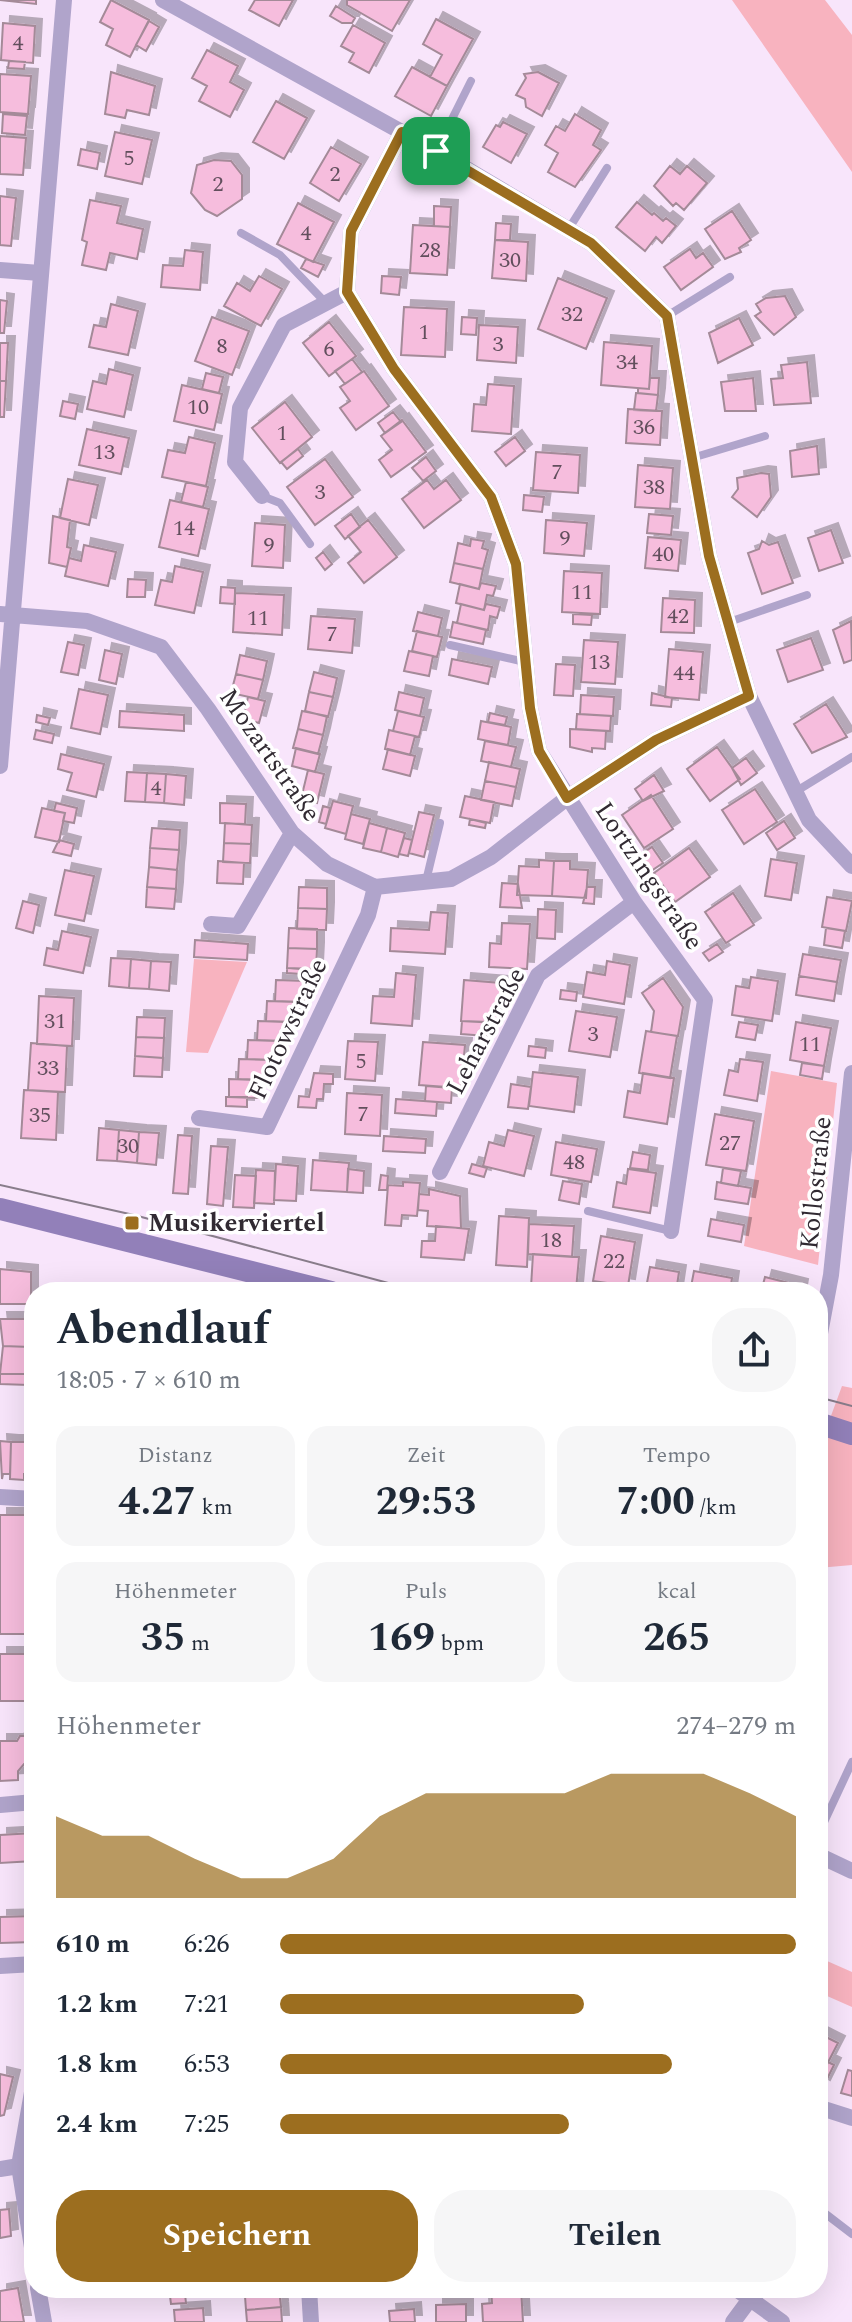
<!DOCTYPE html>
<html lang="de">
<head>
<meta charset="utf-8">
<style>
	body { margin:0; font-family:Spectral,serif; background:#f6f6f7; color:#1f2937; height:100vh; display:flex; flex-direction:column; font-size:30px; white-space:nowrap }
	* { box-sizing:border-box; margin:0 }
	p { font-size:26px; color:#747a83 }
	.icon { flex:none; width:44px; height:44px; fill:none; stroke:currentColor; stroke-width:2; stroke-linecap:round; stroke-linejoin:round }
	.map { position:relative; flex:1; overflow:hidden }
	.details { position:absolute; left:24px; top:1282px; width:804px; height:1016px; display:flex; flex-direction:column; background:#fff; border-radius:32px; box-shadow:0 8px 32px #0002 }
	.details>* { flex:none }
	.pin { position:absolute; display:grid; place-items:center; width:68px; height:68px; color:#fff; margin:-34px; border-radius:16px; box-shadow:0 4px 12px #0006 }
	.round { display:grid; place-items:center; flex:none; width:84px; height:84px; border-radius:32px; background:#f6f6f7 }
	.head { display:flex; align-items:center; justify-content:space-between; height:136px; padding:0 32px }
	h1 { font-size:44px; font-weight:700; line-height:60px }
	.figures { display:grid; grid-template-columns:repeat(3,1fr); gap:12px; height:136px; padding:8px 32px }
	.figures div { display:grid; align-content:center; border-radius:20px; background:#f6f6f7; text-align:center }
	.figures b { font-size:40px; font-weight:700 }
	.figures small { font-size:22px; font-weight:400 }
	.figures p { font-size:22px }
	.chart { height:224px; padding:16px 32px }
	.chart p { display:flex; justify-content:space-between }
	.chart svg { width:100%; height:144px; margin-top:8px; fill:#9c6e1f; opacity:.7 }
	.cta { display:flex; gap:16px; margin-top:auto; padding:16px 32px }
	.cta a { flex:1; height:92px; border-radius:32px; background:#9c6e1f; color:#fff; font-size:32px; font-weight:700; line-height:92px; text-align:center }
	.cta a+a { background:#f6f6f7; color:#1f2937 }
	ul { padding:0 32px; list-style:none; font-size:26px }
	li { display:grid; grid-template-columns:128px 96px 1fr; align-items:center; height:60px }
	li i { height:20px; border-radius:10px; background:#9c6e1f }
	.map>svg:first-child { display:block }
</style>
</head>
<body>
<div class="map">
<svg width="852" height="2322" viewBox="0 0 852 2322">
	<defs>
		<filter id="shadow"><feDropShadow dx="7" dy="-7" stdDeviation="0" flood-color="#0004"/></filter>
	</defs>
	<rect width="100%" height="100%" fill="#f8e5fb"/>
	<path fill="#f8b3bf" d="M732,0H825L852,35V172Z
		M194,959L247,962L208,1053L186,1052Z
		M771,1071L837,1083L818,1265L744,1246Z
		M842,1386L852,1388V1565L818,1568V1451Z
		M818,1957L852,1972V2007L818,1992Z"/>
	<path fill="#f6bddd" stroke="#a48a98" stroke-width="2" filter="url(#shadow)" d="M0,0H36V4Z
		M111,0L149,20L130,57L106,45L113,29L100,22Z
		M255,0H293L279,26L249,10Z
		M347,0H410L392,31L347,5Z
		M336,6L355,18L352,23H342L330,16Z
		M436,19L473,39L447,86L430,77L442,55L423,44Z
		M149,21L159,27L146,51L136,45Z
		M3,23L35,26L33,63L1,60Z
		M353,25L385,43L369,73L349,62L354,53L341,46Z
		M207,50L238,66L230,82L244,90L230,117L199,101L207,86L192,78Z
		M9,61L25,62L24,69L8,68Z
		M412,67L447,86L431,116L395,96Z
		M111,72L155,86L149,115L127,110L125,118L105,114Z
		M538,72L559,83L542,116L526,107L525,99L516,95L526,78L524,74Z
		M0,74L31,76L28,114L0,112Z
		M276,101L307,118L284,159L253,142Z
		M3,114L27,116L25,135L2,133Z
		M575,114L601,130L593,145L601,150L575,187L548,172L558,153L545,145L556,126L565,131Z
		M503,122L527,134L511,163L483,147L496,125L500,127Z
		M115,132L152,140L142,184L105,176Z
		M0,136L26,138L23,175L0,174Z
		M331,147L361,164L339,201L310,183Z
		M81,149L100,153L97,169L78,165Z
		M214,160L231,161L242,175V199L217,216L205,210L191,193L197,165Z
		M670,166L680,174L687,166L707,183L684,210L676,203L673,206L654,186Z
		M0,196L16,198L11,246L0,245Z
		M90,200L121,206L117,223L143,229L137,259L110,253L106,270L82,265L87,242L82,240Z
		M637,202L652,215L654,213L663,221L666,218L676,226L662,243L656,237L645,251L616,227Z
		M298,203L334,222L313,262L277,244Z
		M434,206L451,207L450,227L434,226Z
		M732,211L751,240L739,248L741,252L725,259L705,229Z
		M496,223L511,224L510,240H495Z
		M413,225L450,227L447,275L410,273Z
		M495,240L528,242L526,281L492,278Z
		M690,249L696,258L703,253L713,267L681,290L664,267Z
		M185,250L203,252L200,290L161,287L163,265L183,266Z
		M306,259L324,265L318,277L301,268Z
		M259,276L282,289L261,326L224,306L237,283L250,291Z
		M382,276L401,277L399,295L381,293Z
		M558,278L607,298L586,349L538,329Z
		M785,296L796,317L774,335L755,316L761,312L756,304L766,298Z
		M0,300L7,301L4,333H0Z
		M111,304L138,311L128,355L89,347L94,325L106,327Z
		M404,307L447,309L445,357L401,355Z
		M212,317L249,331L232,375L195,361Z
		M462,317L477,318L476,335L461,334Z
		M739,318L753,345L718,363L709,333Z
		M329,322L356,356L329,376L303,343Z
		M479,325L518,327L516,363L477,360Z
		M604,342L652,346L649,389L601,385Z
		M0,343H8L6,381H0Z
		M352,359L362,372L345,384L335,371Z
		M807,362L811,403L774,405L771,379L783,378L781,365Z
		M109,369L133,375L124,417L87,409L93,381L106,384Z
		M364,371L389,406L356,430L340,408L350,401L340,387Z
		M206,373L223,377L219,393L202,389Z
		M650,378H659L658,395L638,393V388L649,389Z
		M753,378L756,411H725L721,382Z
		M0,381H6L4,417H0Z
		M488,384L514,386L511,434L472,431L474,404L486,405Z
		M182,385L222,394L214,430L174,421Z
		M636,393L658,395L656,411L634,410Z
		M63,401L78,404L75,419L60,416Z
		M285,402L312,437L280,463L252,428Z
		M628,409L662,411L660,445L626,443Z
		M393,412L401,422L385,433L378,423Z
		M402,420L426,452L391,477L379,460L392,450L381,436Z
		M87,429L129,438L121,474L79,465Z
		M189,437L215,443L206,486L162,477L168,450L185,453Z
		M515,437L525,451L506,466L495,452Z
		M817,446L819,474L792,477L790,451Z
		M298,449L303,456L287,469L281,462Z
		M536,452L580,455L578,493L533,490Z
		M426,457L436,471L423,481L412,468Z
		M325,459L353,497L315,525L287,487Z
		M638,465L673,468L670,509L635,507Z
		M761,473L769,474L771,497L757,517L732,497L738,489L737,478Z
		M68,479L98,485L89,525L60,518Z
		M427,480L434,489L446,480L461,500L424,528L402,499Z
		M186,482L208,487L203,507L181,502Z
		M524,495L544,497L542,512L523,510Z
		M170,500L209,509L198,556L159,547Z
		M351,514L360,527L345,539L335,526Z
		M649,514L673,516L671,535L647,533Z
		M53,516L70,520L67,547L71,548L67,567L49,563Z
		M368,520L397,557L364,583L348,563L361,552L348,536Z
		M546,520L587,523L584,556L544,553Z
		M255,523L285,525L283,568L252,566Z
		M831,530L843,563L819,571L808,538Z
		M648,537L681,540L678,571L645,568Z
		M471,539L484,541L482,548L488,550L483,569L454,563L458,543L470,546Z
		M762,541L769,545L778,542L793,583L762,594L748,553L759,549Z
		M84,545L116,552L108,586L65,576L69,558L81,561Z
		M323,552L332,564L325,570L316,558Z
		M454,563L483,569L479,589L450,582Z
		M175,566L203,572L194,613L155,605L161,580L172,582Z
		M564,571L602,573L600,614L562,612Z
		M128,579L146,580L145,597H127Z
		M481,583L496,586L493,596L487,595L484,610L456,603L460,584L479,589Z
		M221,587L235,588V604L220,603Z
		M235,593L284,595L282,635L233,632Z
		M663,598L695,600L694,633L661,632Z
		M461,604L484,610L486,604L500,607L497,618L490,616L488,630L457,623Z
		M418,612L442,618L438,636L413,631Z
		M573,614L592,615L591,625L573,624Z
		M311,616L355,619L352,653L308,649Z
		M851,621L852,660L844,663L833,630Z
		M453,622L486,630L483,644L450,637Z
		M417,631L442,637L437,657L412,651Z
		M811,638L823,670L788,682L777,650Z
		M584,640L618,642L615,684L581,682Z
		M68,642L84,645L78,675L61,672Z
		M669,649L703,652L699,700L665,697Z
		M105,650L122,654L116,684L99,680Z
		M409,651L433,656L429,676L404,671Z
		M240,655L267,661L263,680L236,674Z
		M452,659L492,667L488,684L449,675Z
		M556,664L575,665L573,696L554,695Z
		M314,672L337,678L333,697L309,692Z
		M236,674L263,680L258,699L231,693Z
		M79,689L108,695L100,734L71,728Z
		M309,692L333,697L328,717L305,711Z
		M399,692L424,698L420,716L395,710Z
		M652,693L672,698L671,707L651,705Z
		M581,695L614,697L613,716L580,714Z
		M248,697L265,701L259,723L243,719Z
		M826,704L847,737L812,753L794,724Z
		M120,711L184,715V731L119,727Z
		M302,711L327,716L323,735L298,729Z
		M398,711L424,717L419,737L393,731Z
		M490,713L507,717L505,725L488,722Z
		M577,714L611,716L610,731L576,729Z
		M37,715L50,718L48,725L36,722Z
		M481,721L511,727L508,745L478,739Z
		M298,729L323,735L318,754L293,748Z
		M570,729L606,731L605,749L592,748V752L570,747Z
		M36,730L54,734L52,743L34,739Z
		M389,730L415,736L410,755L385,749Z
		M485,741L516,747L511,767L481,761Z
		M717,747L740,779L710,801L687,769Z
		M296,748L320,754L315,772L292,766Z
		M388,749L415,756L410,776L383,769Z
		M61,754L104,764L96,797L67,790L72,773L58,769Z
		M746,758L757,773L741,785L732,768Z
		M489,762L520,769L516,787L485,781Z
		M308,770L324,774L317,803L301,799Z
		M127,772L147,773L145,802L125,801Z
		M147,773L166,774L164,803L145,802Z
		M166,774L186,776L184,805L164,803Z
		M654,775L664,791L643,801L635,789Z
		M485,781L516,787L512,806L481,800Z
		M755,789L777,822L744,844L722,810Z
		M651,795L673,829L644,848L622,815Z
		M465,796L494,802L490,823L460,817Z
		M333,801L353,806L346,834L325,828Z
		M56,803L77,808L74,823L63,821L65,813L54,811Z
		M220,803L246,804L245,824L220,823Z
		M323,806L330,808L326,824L319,822Z
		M42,808L65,813L59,842L35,837Z
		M419,812L434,815L424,857L409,853Z
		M351,814L370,819L363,844L345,839Z
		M470,819L486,823L485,828L469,825Z
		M784,821L795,838L777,850L766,833Z
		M225,823L252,825L251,844L224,843Z
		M369,823L387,828L381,852L363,848Z
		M152,828L180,830L179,850L150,848Z
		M387,828L405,833L398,857L381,852Z
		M404,838L412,840L408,856L399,854Z
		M59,840L74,844L71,856L53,852Z
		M224,843L251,844L250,863L223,862Z
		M652,847L663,863L648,873L637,857Z
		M150,848L179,850L177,870L149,867Z
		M689,848L710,877L675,902L654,873Z
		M771,859L797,863L791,900L765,896Z
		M539,860L554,861L552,896L517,895L519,866L539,867Z
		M218,861L244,863L243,884L217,883Z
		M554,861H570V869L588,870L586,898L552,896Z
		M149,867L177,870L176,889L147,887Z
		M65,870L94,876L84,921L55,915Z
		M502,883L518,884L522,908L500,907Z
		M147,887L176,889L174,909L146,907Z
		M299,887L327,888V909L298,908Z
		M587,887H595L594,904L583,903Z
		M733,893L754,925L726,943L705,912Z
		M827,897L852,901L846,931L822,927Z
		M23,901L39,905L33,933L16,928Z
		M298,908L327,909L326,930L297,929Z
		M538,909L556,910L555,939L537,938Z
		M431,912L448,913L445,954L390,951L391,928L429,930Z
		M502,923L530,924L527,969L489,967L490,943L501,944Z
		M289,928L317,929V949L288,948Z
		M826,928L845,931L842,948L824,945Z
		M62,931L91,937L83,973L44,965L47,948L58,950Z
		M195,940L248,944L247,960L194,957Z
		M717,944L723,952L709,961L703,953Z
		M288,948L317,949L316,969L287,968Z
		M803,954L841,960L837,982L799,976Z
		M111,958L131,959L129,988L109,986Z
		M131,959L151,961L149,989L129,988Z
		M151,961L171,962L169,991L149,989Z
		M607,961L630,965L624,1004L583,997L587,972L605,975Z
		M287,968L301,969V974L287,973Z
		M396,973L416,975L412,1026L371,1023L373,996L394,997Z
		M799,976L837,982L834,1001L796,995Z
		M751,977L778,981L772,1021L732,1015L736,986L749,988Z
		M663,978L683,1007L678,1036L651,1032L654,1011L642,993Z
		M276,980L305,981L304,1002L275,1001Z
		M464,980L501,983L498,1023L461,1021Z
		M561,990L577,992L576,1001L560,999Z
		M39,996L74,998L72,1046L37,1044Z
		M267,1001L296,1002L295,1022L266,1021Z
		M576,1011L617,1017L610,1057L569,1051Z
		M137,1017L165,1018L164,1038L136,1037Z
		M258,1021L286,1022V1041L257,1040Z
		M462,1021L488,1022L487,1036L461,1034Z
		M739,1022L758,1025L755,1040L736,1037Z
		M796,1022L831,1028L824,1066L790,1060Z
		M646,1031L677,1036L670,1078L639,1073Z
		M136,1037L164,1038L163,1058L135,1056Z
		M248,1040L277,1041V1060L247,1059Z
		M348,1041L378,1042L375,1081L345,1079Z
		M423,1042L465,1045L461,1088L419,1085Z
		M31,1043L67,1046L65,1092L28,1090Z
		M529,1046L546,1048L545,1058L528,1056Z
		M135,1056L163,1058L162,1077L134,1076Z
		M239,1059L270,1060L269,1080L238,1079Z
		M740,1059L763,1062L757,1101L724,1095L729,1070L738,1072Z
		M802,1063L824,1066L822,1079L800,1075Z
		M533,1072L578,1077L574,1112L529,1106Z
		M314,1073L333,1074V1084H324L323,1099H317L316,1108L298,1107L299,1096L309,1097Z
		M643,1073L674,1078L667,1124L624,1117L628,1091L640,1093Z
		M229,1079L258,1080V1098L229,1097Z
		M511,1084L531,1087L528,1109L508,1107Z
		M426,1086L452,1088L451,1103L425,1101Z
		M24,1090L58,1092L56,1140L21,1138Z
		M347,1093L382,1095L380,1136L345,1134Z
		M226,1097H247V1107L226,1106Z
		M396,1099L437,1102L436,1116L395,1113Z
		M715,1114L754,1121L746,1171L706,1165Z
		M99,1128L119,1130L117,1161L97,1160Z
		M119,1130L139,1132L137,1163L117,1161Z
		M508,1130L534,1136L524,1176L483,1166L489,1142L504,1146Z
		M139,1132L159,1133L156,1165L137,1163Z
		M178,1135L192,1136L188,1194L173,1193Z
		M384,1136L426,1139L425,1153L383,1151Z
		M556,1142L597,1149L591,1182L551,1175Z
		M211,1146L228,1147L223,1206L207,1204Z
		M633,1152L650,1155L648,1170L630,1168Z
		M313,1160L349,1163L347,1192L311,1190Z
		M276,1164L298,1166L296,1201L274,1200Z
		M472,1164L487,1168L484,1177L469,1173Z
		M723,1168L741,1171L738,1186L721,1183Z
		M348,1169L364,1171L363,1193L347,1192Z
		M628,1169L656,1173L650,1213L613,1207L617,1182L626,1184Z
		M256,1170L275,1171L274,1204L254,1203Z
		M235,1175L256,1176L254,1208L233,1207Z
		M381,1175L388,1176L387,1190H379Z
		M563,1181L582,1184L579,1204L559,1200Z
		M403,1182L420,1183L417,1216L402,1215L401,1226L385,1225L388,1185L403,1186Z
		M717,1182L751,1188L748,1204L715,1199Z
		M429,1189L460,1196L461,1228L427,1226L428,1211L418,1210L419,1194L429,1195Z
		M499,1216L529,1218L527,1267L496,1265Z
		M711,1219L744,1225L741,1242L708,1236Z
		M529,1224L574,1226L572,1257L528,1254Z
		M436,1226L469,1229L464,1260L421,1257L422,1241H435Z
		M601,1236L635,1242L628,1286L593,1281Z
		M533,1254L579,1257L576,1290L531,1287Z
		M650,1267L679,1272L676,1292L646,1288Z
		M0,1269L31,1272V1304H0Z
		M694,1271L732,1278L730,1292H690Z
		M765,1277L801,1286L800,1292H761Z
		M0,1319H30V1347L3,1346Z
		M3,1346L30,1347V1374H0Z
		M0,1374H30L29,1385L0,1384Z
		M0,1441L11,1442L10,1474H3L2,1479Z
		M11,1442H31L30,1474H24V1480L10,1479Z
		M31,1442H34V1480H30Z
		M0,1515H34L32,1634H0Z
		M0,1654H28V1666H33V1688L28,1687V1701H0Z
		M20,1736H34V1765L24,1764L18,1771V1780L0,1781V1741H17Z
		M34,1833V1861L0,1863V1835Z
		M34,1916V1942L0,1943V1917Z
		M818,2033L838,2043L823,2072L818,2069Z
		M828,2062L834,2065L823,2087L818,2084V2069L823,2072Z
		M848,2070L852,2071V2096L841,2093Z
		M0,2074L13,2077L4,2115L0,2116Z
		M9,2209L11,2236L0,2238V2210Z
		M18,2288L24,2322H0V2291Z
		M169,2288H191L192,2294H185L186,2303L171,2304Z
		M253,2288H279L281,2307L246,2310L245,2296H253Z
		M328,2288H380V2293L329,2297Z
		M491,2288H521L523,2322H483L482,2304L492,2303Z
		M466,2304V2322H436V2305Z
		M281,2307L282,2322H247L246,2310Z
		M203,2308L204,2322H175L174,2310Z
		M414,2309L415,2322H390L389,2311Z"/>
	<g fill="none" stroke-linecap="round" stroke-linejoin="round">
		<path stroke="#b0a4cb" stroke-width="8" d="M436,151L471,81
			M568,230L607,168
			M241,233L280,255L325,302
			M667,316L730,277
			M692,458L765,436
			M262,496L280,503L310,544
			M729,622L807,595
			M450,645L525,662
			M795,792L852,757
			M426,881L440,823
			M588,1211L671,1231
			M818,1835L852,1762
			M818,2208L852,2234"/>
		<path stroke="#b0a4cb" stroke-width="16" d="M163,0L436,151L591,243L667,316L709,556L749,696L809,820L852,866
			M402,132L351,231L347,292L394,369L491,497L516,564L530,708L539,751L634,902L705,1000L671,1231
			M0,270L40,273
			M262,496L235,462L240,408L284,325L347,292
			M0,614L87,621L161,647L208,709L292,833L327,864L375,887L451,879L491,857L567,798L656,740L749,696
			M0,766L64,0
			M211,924L238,926L292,833
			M199,1118L267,1127L368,915L375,887
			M440,1172L538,975L634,902
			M818,1344L831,1275L852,1073
			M0,1497L34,1499
			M0,1805L34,1802
			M818,1855L852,1871
			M0,1966L34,1964
			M34,2081L19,2166L34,2260
			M818,2107L852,2118
			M0,2169L19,2166
			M38,2288L44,2322
			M309,2288L311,2322
			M735,2288L782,2322
			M733,2322L750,2299"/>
		<path stroke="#9280b9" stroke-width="22" d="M0,1209L331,1292
			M818,1423L852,1434"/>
		<path stroke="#897d8b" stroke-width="2" d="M0,1185L134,1215L422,1292
			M818,1397L852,1406"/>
	</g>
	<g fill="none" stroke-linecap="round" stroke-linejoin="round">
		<g stroke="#fff" stroke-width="16">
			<path id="route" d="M402,132L591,243L667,316L709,556L749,696L656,740L567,798L539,751L530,708L516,564L491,497L394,369L347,292L351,231Z"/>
		</g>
		<use href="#route" stroke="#9c6e1f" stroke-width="10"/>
	</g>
	<rect fill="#9c6e1f" stroke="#fff" stroke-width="3" x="124" y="1215" width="16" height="16" rx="4"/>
	<g text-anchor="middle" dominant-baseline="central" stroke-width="7" stroke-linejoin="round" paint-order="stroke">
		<g font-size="22" fill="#624f5d">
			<text x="18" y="43">4</text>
			<text x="129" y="158">5</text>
			<text x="335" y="174">2</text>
			<text x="218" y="184">2</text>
			<text x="306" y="233">4</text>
			<text x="430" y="250">28</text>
			<text x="510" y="260">30</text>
			<text x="572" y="314">32</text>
			<text x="424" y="332">1</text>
			<text x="498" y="344">3</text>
			<text x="222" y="346">8</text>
			<text x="329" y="349">6</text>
			<text x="627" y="362">34</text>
			<text x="198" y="407">10</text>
			<text x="644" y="427">36</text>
			<text x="282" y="433">1</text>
			<text x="104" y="452">13</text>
			<text x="557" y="472">7</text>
			<text x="654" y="487">38</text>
			<text x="320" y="492">3</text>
			<text x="184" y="528">14</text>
			<text x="565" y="538">9</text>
			<text x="269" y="545">9</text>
			<text x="663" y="554">40</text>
			<text x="582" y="592">11</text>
			<text x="678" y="616">42</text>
			<text x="258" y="618">11</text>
			<text x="332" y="634">7</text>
			<text x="599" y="662">13</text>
			<text x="684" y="673">44</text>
			<text x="156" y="788">4</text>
			<text x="55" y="1021">31</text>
			<text x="593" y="1034">3</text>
			<text x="810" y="1044">11</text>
			<text x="361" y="1061">5</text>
			<text x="48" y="1068">33</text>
			<text x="363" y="1114">7</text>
			<text x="40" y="1115">35</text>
			<text x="730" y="1143">27</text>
			<text x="128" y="1146">30</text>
			<text x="574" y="1162">48</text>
			<text x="551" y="1240">18</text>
			<text x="614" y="1261">22</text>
		</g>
		<g font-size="26" fill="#312a32" stroke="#fff">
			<text transform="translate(270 755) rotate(55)">Mozartstraße</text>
			<text transform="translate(649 876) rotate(56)">Lortzingstraße</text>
			<text transform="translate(288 1029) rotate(-65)">Flotowstraße</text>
			<text transform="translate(486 1031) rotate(-62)">Leharstraße</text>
			<text transform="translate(816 1183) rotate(-84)">Kollostraße</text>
		</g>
		<g font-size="26" font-weight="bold" fill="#312a32" stroke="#fff" text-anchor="start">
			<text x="148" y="1223">Musikerviertel</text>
		</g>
	</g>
</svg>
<div class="pin" style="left:436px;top:151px;background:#1e9e55"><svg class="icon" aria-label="arrive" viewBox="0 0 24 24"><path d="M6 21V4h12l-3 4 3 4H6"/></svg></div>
<section class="details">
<div class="head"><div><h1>Abendlauf</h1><p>18:05 · 7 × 610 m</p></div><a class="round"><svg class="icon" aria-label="share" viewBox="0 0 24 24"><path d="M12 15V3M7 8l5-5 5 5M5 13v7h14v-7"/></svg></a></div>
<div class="figures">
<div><p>Distanz</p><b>4.27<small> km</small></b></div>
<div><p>Zeit</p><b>29:53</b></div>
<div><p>Tempo</p><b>7:00<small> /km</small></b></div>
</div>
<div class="figures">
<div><p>Höhenmeter</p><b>35<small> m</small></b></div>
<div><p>Puls</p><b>169<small> bpm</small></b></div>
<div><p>kcal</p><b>265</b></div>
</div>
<div class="chart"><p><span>Höhenmeter</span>274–279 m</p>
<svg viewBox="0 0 160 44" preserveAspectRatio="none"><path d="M0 44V19L10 25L20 25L30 32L40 38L50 38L60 32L70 19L80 12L90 12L100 12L110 12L120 6L130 6L140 6L150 12L160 19V44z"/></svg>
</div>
<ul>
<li><b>610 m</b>6:26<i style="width:100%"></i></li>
<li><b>1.2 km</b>7:21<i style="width:59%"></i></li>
<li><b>1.8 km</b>6:53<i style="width:76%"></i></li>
<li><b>2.4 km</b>7:25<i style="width:56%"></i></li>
</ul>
<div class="cta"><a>Speichern</a><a>Teilen</a></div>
</section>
</div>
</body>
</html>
